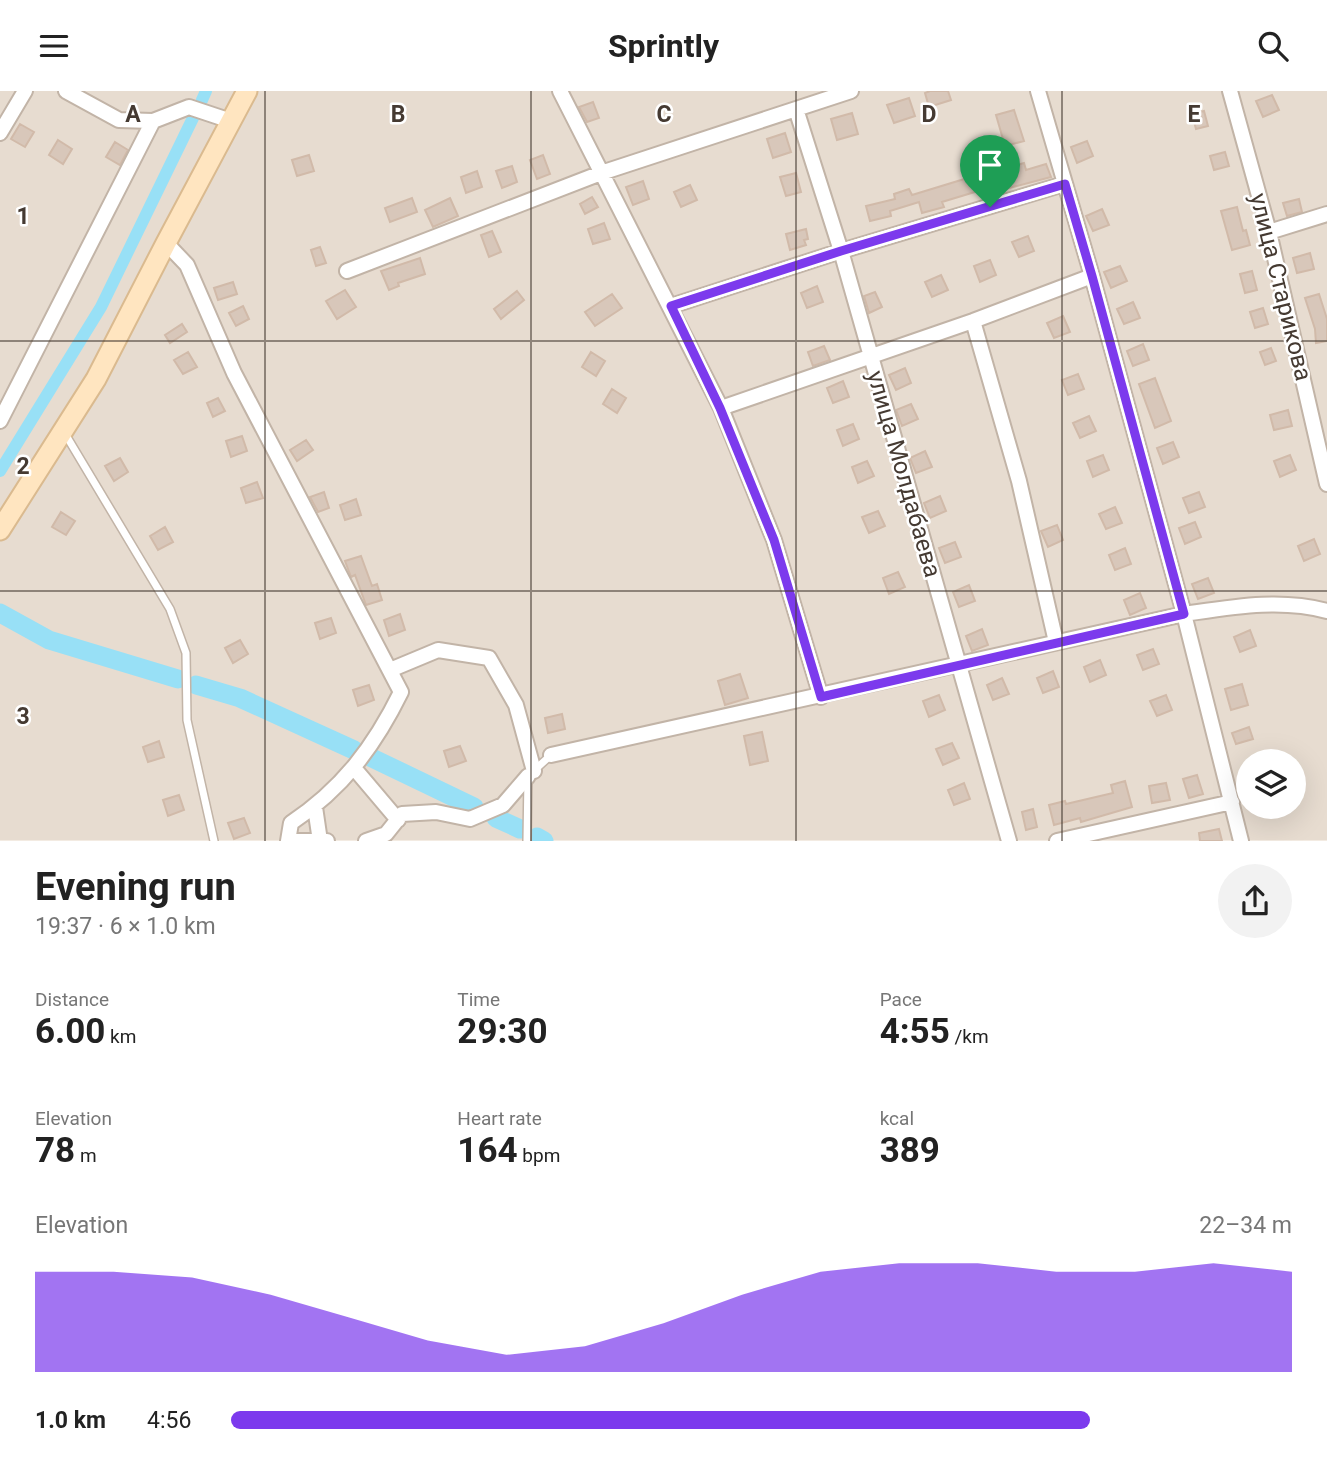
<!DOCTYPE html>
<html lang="en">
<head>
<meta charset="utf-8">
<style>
	body { margin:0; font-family:Roboto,sans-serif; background:#f2f2f2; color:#222; height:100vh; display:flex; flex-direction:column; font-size:26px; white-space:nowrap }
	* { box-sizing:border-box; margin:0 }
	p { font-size:23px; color:#767676 }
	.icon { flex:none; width:38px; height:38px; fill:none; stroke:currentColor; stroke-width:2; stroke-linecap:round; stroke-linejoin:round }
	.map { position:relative; height:750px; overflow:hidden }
	.sheet { display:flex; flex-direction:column; background:#fff; flex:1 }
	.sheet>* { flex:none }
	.buttons { position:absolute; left:1236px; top:658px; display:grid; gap:14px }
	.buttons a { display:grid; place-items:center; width:70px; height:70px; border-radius:50%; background:#fff; box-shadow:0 7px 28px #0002; font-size:35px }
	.pin { position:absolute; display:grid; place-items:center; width:60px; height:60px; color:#fff; margin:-72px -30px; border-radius:50% 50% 50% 0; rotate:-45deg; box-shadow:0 0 7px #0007 }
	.pin .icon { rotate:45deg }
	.round { display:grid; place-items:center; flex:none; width:74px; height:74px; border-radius:37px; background:#f2f2f2 }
	.overview { display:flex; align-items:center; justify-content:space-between; height:119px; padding:0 35px }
	h1 { font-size:38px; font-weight:700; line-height:52px }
	.figures { display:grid; grid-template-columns:repeat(3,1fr); gap:10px; height:119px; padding:7px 35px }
	.figures div { display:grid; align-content:center }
	.figures b { font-size:35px; font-weight:700 }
	.figures small { font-size:19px; font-weight:400 }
	.figures p { font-size:19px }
	.chart { height:196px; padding:14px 35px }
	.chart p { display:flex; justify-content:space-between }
	.chart svg { width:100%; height:126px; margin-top:7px; fill:#7c3aed; opacity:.7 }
	ul { padding:0 35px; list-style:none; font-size:23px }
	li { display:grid; grid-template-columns:112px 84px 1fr; align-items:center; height:52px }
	li i { height:18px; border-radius:9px; background:#7c3aed }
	header { display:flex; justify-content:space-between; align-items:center; height:91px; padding:0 35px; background:#fff; font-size:32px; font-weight:700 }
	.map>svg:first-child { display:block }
</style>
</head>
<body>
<header><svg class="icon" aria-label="menu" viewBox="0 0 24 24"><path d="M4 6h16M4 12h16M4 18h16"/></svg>Sprintly<svg class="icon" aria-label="search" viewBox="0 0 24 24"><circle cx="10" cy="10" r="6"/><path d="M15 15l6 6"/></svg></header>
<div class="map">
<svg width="1327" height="750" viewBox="0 0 1327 750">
	<rect width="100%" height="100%" fill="#f3ebe2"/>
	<path fill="#e7dcd0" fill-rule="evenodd" d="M0,0H1327V749H0ZM1248,670H1293V716H1248Z"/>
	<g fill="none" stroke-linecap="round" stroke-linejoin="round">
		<path stroke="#98e0f6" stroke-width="12" d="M202,9L206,0
			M0,380L101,216L193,27"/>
		<path stroke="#98e0f6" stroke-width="19" d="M0,522L49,549L178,588
			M196,594L240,607L354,659
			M372,667L474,716
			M496,727L520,738
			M537,746L544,750"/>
	</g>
	<path fill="#d8c7ba" stroke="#d1baa9" stroke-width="2" d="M930,0H948L951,9L929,16L925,2Z
		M1272,4L1279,19L1263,26L1256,10Z
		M909,7L915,25L894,32L887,14Z
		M593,11L599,27L587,31L579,16Z
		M1014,19L1024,50L1005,55L996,24Z
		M1204,20L1208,35L1196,38L1192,23Z
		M852,22L858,43L837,49L831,28Z
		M20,33L34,41L25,56L11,48Z
		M785,42L791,61L773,67L767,48Z
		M58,49L72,58L63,73L49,64Z
		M1087,50L1093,65L1077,72L1071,56Z
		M115,51L128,59L120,74L106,66Z
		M1225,61L1229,75L1214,79L1210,65Z
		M1002,63L1006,77L1024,72L1026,79L1046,73L1051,86L990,102L988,97L942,111L944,116L922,122L919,111L890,120L891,125L870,130L866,115L895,108L894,103L909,98L912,104L984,82L980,70Z
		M309,64L314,80L297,85L292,69Z
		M543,64L550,83L537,88L530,69Z
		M512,75L517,91L502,97L496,80Z
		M477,80L482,96L466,102L461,86Z
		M796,82L801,101L786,105L780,86Z
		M643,90L649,108L633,114L626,96Z
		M690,94L697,109L681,116L674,101Z
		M592,106L598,116L585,123L580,113Z
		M412,107L417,121L390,131L385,117Z
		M450,107L458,125L433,136L425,119Z
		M1299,108L1302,121L1287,125L1283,112Z
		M1237,116L1243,140L1246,139L1250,154L1232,159L1221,120Z
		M1102,118L1109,134L1093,140L1086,125Z
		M604,132L610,148L593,153L588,138Z
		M806,138L808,148L804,149L806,154L790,159L786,143Z
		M492,140L501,161L489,166L481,144Z
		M1028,145L1034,160L1019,166L1012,151Z
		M320,156L326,172L316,175L311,159Z
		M1310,162L1314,178L1297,182L1293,167Z
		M420,167L425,183L398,192L399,195L389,199L381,180Z
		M990,169L996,184L980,191L974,175Z
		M1120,175L1127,190L1111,197L1104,181Z
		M1252,180L1257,199L1245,202L1240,183Z
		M941,184L948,199L932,206L925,191Z
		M233,191L237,203L218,209L214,197Z
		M817,195L823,211L807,217L801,202Z
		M345,199L356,216L337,228L326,210Z
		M517,200L524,209L501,228L494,218Z
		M875,201L882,216L869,222L864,205Z
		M612,203L622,217L595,235L585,221Z
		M1319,203L1327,228V250L1316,252L1315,238L1305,207Z
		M1133,211L1140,227L1124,233L1117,218Z
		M243,215L249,228L236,235L229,222Z
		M1263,217L1268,233L1255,237L1250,221Z
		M1063,225L1070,241L1054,247L1047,232Z
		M182,233L187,241L170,252L165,244Z
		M1143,253L1149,269L1133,275L1127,260Z
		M824,255L830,269L813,275L808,261Z
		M1271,257L1276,270L1265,274L1260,261Z
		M188,261L197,276L183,283L174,269Z
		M591,261L605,270L596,285L582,276Z
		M905,277L911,292L896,299L889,284Z
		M1078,283L1084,298L1068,304L1062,289Z
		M1155,287L1171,330L1155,337L1139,293Z
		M843,290L849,306L833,312L827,297Z
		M612,298L626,307L617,322L603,313Z
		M218,307L225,320L213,326L207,312Z
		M911,313L918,328L902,335L896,319Z
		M1288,319L1292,335L1274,339L1270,324Z
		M1089,325L1096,340L1080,347L1073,332Z
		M853,333L859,348L843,355L837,339Z
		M242,345L247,360L231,366L226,350Z
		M306,349L313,359L297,370L290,359Z
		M1173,351L1179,366L1163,373L1157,357Z
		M925,360L932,376L916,382L910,367Z
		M1103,364L1109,379L1093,386L1087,370Z
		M1290,364L1296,379L1280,386L1274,370Z
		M120,367L128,381L114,390L105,375Z
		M867,370L874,385L858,392L852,376Z
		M257,391L263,407L246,412L241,397Z
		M324,401L329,417L318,421L310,406Z
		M1199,401L1205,416L1189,422L1183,407Z
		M940,405L946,420L930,427L924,412Z
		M356,408L361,424L345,429L340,414Z
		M1115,416L1122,432L1106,438L1099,423Z
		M878,420L885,435L869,442L862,426Z
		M61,421L75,430L66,444L52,436Z
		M1195,431L1201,446L1185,453L1179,437Z
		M1057,434L1063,449L1048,456L1041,440Z
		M165,436L173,451L158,459L150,445Z
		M1314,448L1320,463L1304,470L1298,455Z
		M955,451L961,466L945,472L939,457Z
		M1125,457L1131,473L1115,479L1109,464Z
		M361,465L372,495L377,493L382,509L366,514L355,484L351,486L345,470Z
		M898,481L905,496L889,503L883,487Z
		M1208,487L1214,502L1198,508L1192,493Z
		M969,494L975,510L959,516L953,501Z
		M1140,502L1146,517L1130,524L1124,509Z
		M400,523L405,539L389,545L384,529Z
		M331,527L336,542L320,548L315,532Z
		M982,538L988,554L972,560L966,545Z
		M1250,539L1256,555L1240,561L1234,546Z
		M240,549L248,563L233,572L225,557Z
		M1153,558L1159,573L1143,579L1137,564Z
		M1100,569L1106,584L1090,591L1084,576Z
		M1053,580L1059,596L1043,602L1037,587Z
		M740,583L748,607L725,614L718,590Z
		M1002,587L1009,603L993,609L987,594Z
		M1242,593L1248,614L1231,619L1225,598Z
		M369,594L374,609L358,615L353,599Z
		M939,604L945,619L929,626L923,610Z
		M1166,604L1172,619L1157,625L1150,610Z
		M562,623L565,638L548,642L545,627Z
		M1249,636L1253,648L1236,653L1232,642Z
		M762,641L768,670L750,674L744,645Z
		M159,650L164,666L148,671L143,656Z
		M952,652L959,667L943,674L936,658Z
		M460,655L466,670L449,676L444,660Z
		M1197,684L1203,703L1189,707L1183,688Z
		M1125,690L1132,716L1081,731L1080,727L1054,734L1049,714L1065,710L1066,713L1113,702L1111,694Z
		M964,692L970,708L954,714L948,699Z
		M1166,692L1170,709L1152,712L1149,695Z
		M179,704L184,719L168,725L163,709Z
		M1033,718L1037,736L1026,739L1022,721Z
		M244,727L250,742L234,748L228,732Z
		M1219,738L1222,750H1200L1199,742Z"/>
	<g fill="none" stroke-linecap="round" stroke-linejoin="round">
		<g stroke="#c2b4a7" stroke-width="10">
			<path id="lane" d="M64,341L170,518L186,562L187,629L214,750
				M527,750L528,685L551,664"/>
		</g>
		<g stroke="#c2b4a7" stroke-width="18">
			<path id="street" d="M66,0L119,29L153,30L189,16L231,30
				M560,0L721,317L774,449L821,606
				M1038,0L1092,185L1184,523L1241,750
				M1230,0L1269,141L1327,393
				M796,18L841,160L1009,750
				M0,42L25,0
				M1269,141L1327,123
				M166,152L187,174L234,282L401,601C374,656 342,698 291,732L288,750
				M347,180L601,82L851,0
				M671,215L841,160L1064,93
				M973,230L1019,390L1056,551
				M721,317L973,230L1092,185
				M0,330L153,30
				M390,579L438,559L489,567L516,614L534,680
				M551,664L1184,523C1232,516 1280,507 1327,520
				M354,677L398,729
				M315,716L320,750
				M291,750H327
				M366,750L386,743L402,723L436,721L470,728L503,714L528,685
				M1057,750L1232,711"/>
		</g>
		<g stroke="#daba8f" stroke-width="23">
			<path id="secondary" d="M0,439L96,288L166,152L247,0"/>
		</g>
		<use href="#lane" stroke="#fff" stroke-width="7"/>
		<use href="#street" stroke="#fff" stroke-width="14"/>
		<use href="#secondary" stroke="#ffe5c0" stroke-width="19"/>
	</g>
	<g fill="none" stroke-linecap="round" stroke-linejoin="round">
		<g stroke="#fff" stroke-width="14">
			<path id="route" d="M1065,93L1092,185L1184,523L821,606L774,449L720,317L671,215L841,160Z"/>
		</g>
		<use href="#route" stroke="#7c3aed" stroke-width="9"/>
	</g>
	<path fill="none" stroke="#453a32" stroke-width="2" stroke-opacity="0.55" d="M265,0V750M531,0V750M796,0V750M1062,0V750M0,250H1327M0,500H1327"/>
	<g text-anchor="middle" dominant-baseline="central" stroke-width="5" stroke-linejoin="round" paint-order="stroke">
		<g font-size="24" fill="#453a32" stroke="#fff">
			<text transform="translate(1281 196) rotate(76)">улица Старикова</text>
			<text transform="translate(904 383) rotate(74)">улица Молдабаева</text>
		</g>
	</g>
	<g font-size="23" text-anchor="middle" font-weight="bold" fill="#453a32" stroke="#fff" stroke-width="5" stroke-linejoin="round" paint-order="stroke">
		<text x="133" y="31">A</text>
		<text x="398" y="31">B</text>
		<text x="664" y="31">C</text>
		<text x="929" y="31">D</text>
		<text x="1194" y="31">E</text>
		<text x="23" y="133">1</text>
		<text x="23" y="383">2</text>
		<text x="23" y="633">3</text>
	</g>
</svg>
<div class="buttons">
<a><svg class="icon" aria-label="layers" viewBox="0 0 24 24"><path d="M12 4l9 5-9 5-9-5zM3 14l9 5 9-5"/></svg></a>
</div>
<div class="pin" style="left:990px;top:116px;background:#1e9e55"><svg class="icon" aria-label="arrive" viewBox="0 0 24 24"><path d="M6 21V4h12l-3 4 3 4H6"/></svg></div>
</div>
<section class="sheet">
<div class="overview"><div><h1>Evening run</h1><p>19:37 · 6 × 1.0 km</p></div><a class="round"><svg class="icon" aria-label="share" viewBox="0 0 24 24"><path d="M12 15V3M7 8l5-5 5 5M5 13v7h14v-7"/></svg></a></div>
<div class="figures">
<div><p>Distance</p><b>6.00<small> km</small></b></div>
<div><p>Time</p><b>29:30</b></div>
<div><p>Pace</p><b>4:55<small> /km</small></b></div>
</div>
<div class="figures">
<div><p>Elevation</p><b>78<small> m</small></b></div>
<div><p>Heart rate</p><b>164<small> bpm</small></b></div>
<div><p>kcal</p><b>389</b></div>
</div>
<div class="chart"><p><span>Elevation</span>22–34 m</p>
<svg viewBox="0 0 160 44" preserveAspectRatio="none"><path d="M0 44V9L10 9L20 11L30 17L40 25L50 33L60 38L70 35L80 27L90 17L100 9L110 6L120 6L130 9L140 9L150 6L160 9V44z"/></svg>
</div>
<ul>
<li><b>1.0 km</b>4:56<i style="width:81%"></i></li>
</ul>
</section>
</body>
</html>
